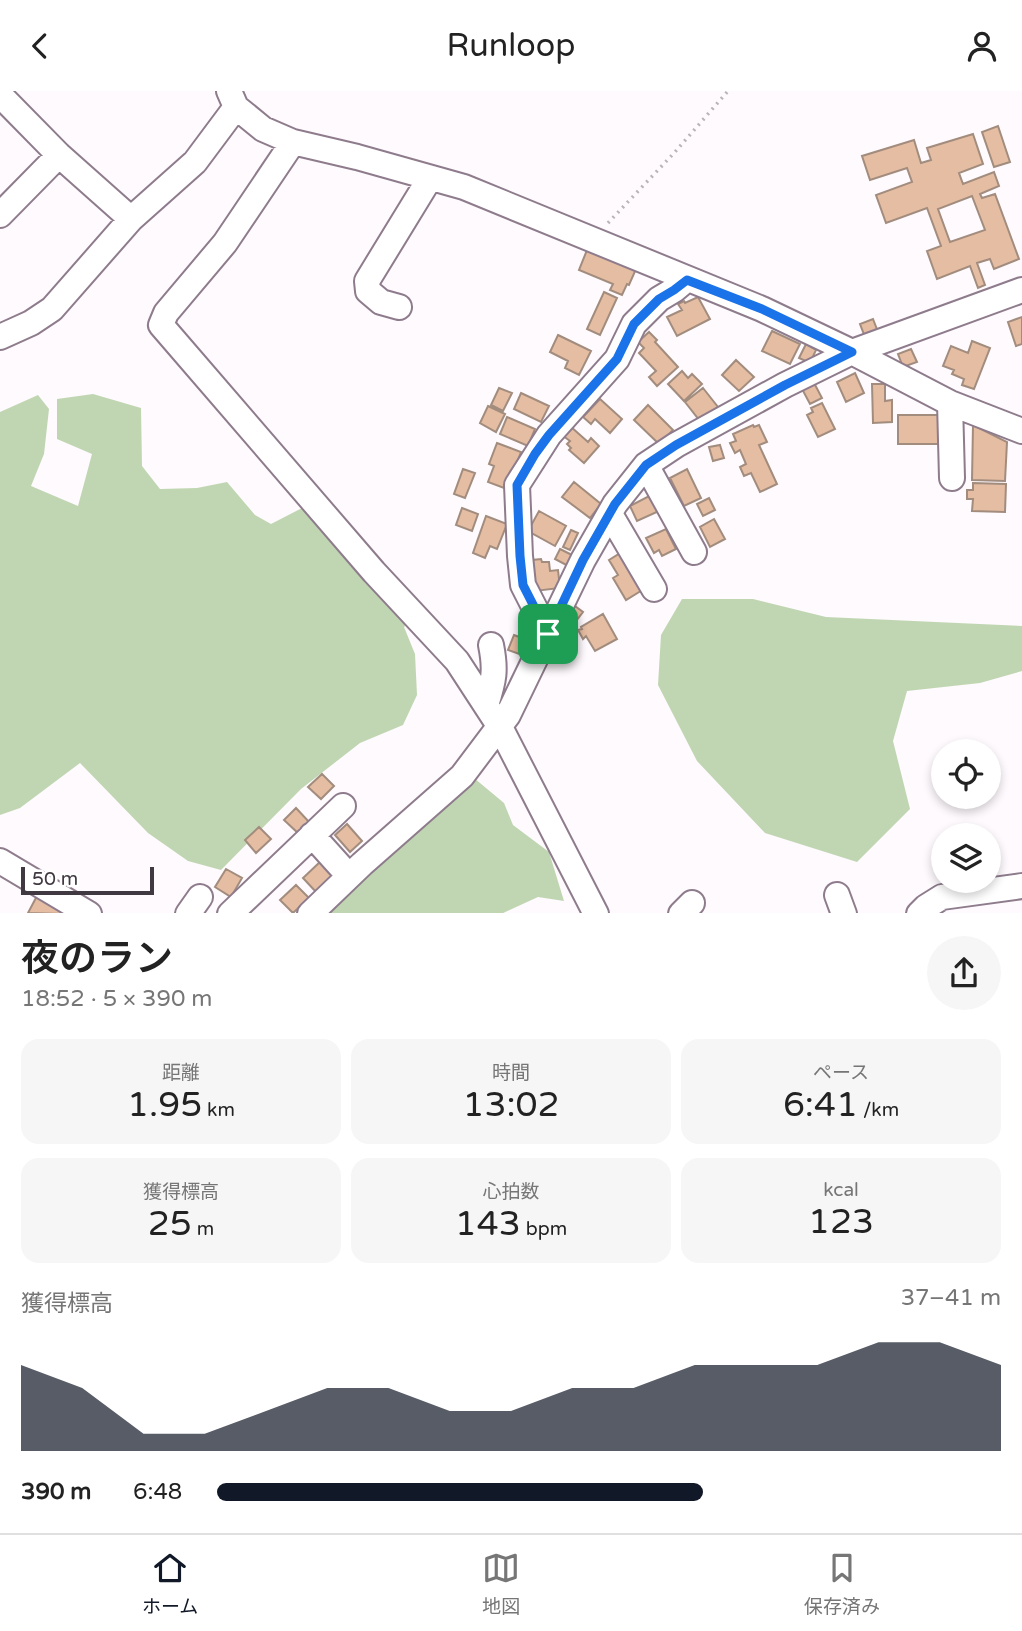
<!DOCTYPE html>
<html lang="ja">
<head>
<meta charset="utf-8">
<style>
	body { margin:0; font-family:"Varela Round","Noto Sans JP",sans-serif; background:#f6f6f6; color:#222; height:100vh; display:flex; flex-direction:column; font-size:26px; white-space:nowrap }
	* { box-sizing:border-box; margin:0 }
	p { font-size:23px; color:#767676 }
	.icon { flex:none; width:38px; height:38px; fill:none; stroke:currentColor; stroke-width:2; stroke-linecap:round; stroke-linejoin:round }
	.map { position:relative; height:822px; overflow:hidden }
	.side { display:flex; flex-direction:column; background:#fff; flex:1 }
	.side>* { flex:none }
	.controls { position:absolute; left:931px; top:648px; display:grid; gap:14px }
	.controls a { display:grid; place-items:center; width:70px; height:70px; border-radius:50%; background:#fff; box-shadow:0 4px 10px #0003; font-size:35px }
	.scale { position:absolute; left:21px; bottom:18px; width:133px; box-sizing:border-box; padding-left:7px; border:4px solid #413941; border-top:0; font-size:19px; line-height:24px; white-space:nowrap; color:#413941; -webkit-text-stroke:5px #fff; paint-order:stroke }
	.pin { position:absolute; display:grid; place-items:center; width:60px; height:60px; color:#fff; margin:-30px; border-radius:14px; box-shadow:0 4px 10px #0006 }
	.round { display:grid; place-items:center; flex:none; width:74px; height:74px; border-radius:37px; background:#f6f6f6 }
	.summary { display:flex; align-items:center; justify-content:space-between; height:119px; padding:0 21px }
	h1 { font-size:38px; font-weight:600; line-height:52px }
	.figures { display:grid; grid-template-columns:repeat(3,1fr); gap:10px; height:119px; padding:7px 21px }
	.figures div { display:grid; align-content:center; border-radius:18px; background:#f6f6f6; text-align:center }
	.figures b { font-size:35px; font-weight:600 }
	.figures small { font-size:19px; font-weight:400 }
	.figures p { font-size:19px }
	.chart { height:196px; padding:14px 21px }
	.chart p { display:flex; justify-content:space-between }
	.chart svg { width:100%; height:126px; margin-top:7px; fill:#111827; opacity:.7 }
	ul { padding:0 21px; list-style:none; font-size:23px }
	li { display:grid; grid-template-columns:112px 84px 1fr; align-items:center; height:52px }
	li i { height:18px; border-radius:9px; background:#111827 }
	header { display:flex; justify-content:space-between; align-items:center; height:91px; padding:0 21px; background:#fff; font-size:32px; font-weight:600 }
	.menu { display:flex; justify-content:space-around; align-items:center; height:98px; border-top:2px solid #e0e0e0; background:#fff; font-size:19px; color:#767676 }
	.menu a { display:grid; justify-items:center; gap:4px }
	.menu .active { color:#111827 }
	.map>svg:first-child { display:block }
</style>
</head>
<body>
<header><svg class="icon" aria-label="back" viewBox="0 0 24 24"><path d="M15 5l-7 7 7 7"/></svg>Runloop<svg class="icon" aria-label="person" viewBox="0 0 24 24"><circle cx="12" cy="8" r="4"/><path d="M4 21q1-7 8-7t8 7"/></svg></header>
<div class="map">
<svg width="1022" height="823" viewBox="0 0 1022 823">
	<rect width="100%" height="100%" fill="#fefafd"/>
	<path fill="#c0d6b2" d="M93,303L141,317L142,375L160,398L197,397L227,391L255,424L271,433L304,416L413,526L404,536L415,563L417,604L403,634L360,652L301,698L221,779L188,770L148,742L80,672L20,717L0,724V321L38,304L49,318L44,363L31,395L78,415L92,363L57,348V308Z
		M682,508H753L826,526L1022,535V580L980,592L907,600L893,650L910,718L857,771L765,742L697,670L658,594L661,544Z
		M474,687L504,712L513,734L549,761L564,810L538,806L501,823H321Z"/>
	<path fill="#e5bda2" stroke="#a28c7e" stroke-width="2" fill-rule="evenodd" d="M998,35L1010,71L994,76L982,41Z
		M973,43L983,73L959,82L963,93L994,81L999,95L980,103L982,107L995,103L1019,168L994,178L990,168L977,172L985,194L978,197L970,175L937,188L927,160L941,155L927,117L886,132L876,104L912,91L907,77L870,89L862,65L914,49L921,72L931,69L927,57ZM972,105L985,139L950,151L938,118Z
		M587,159L636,178L629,194L627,193L622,204L610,199L613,193L579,179Z
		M604,201L617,207L600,244L587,238Z
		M698,206L710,228L677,245L667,226L682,219L678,213L684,210L685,212Z
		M1022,226V253L1016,255L1008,231Z
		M873,228L878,241L865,246L860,233Z
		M772,240L800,253L790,273L762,260Z
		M649,241L657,249L655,251L678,276L657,295L649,286L656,280L639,262L644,257L638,251Z
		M558,244L591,260L579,284L565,277L568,270L550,261Z
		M972,250L990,257L974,298L962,294L964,288L952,283L954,279L943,275L951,255L968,262Z
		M806,253L816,259L810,272L799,267Z
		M911,258L917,271L903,276L898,263Z
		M736,269L754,286L739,300L722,284Z
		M682,280L688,287L692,283L702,293L684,310L668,293Z
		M855,282L864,302L846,311L837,291Z
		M813,290L822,307L810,313L801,296Z
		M872,293H885V310L892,309V331L873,332Z
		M499,297L512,302L503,320L491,314Z
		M703,297L718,316L700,330L685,311Z
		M521,302L549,315L541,331L514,318Z
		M600,308L622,328L610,342L595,328L591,333L583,326Z
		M822,312L835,338L818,346L807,324L813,321L811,317Z
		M648,314L673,339L659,353L634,329Z
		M488,315L505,323L496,341L480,332Z
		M898,324H940V353H898Z
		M507,326L535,338L528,355L500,343Z
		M753,334L754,336L759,334L767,351L759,354L777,393L760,401L751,382L744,385L740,376L746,373L740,359L735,362L730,352L736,350L733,343Z
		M973,334L1007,351L1005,390L972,389Z
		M570,335L588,351L591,347L599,355L584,372L569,359L571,357L567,353L570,350L562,344Z
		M497,352L521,361L513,382L510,381L504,397L488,391L494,375L489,373Z
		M720,354L724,367L713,370L709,356Z
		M463,378L475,382L465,407L454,403Z
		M687,378L701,407L684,415L670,387Z
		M574,391L601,413L590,427L562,406Z
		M973,392L1006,393L1005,421L972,420L973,408H967V399H973Z
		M651,404L659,420L637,430L630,415Z
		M709,407L715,419L703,425L697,413Z
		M462,417L478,423L472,440L456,434Z
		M539,420L566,435L555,455L528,440Z
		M486,425L507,433L497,458L490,455L485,467L473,462Z
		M714,428L725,448L710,456L700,436Z
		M666,438L676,458L662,465L659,459L654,462L646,447Z
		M571,439L578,442L570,459L563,456Z
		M560,458L576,466L570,476L555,468Z
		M622,461L644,498L626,509L613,487L618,484L609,469Z
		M541,468L542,471H549L550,480L558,479L560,497L535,500L532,469Z
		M575,515L583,521L573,534L565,527Z
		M603,523L617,548L595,560L586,545L583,548L578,539L582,538L581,536Z
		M514,544L530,550L525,565L508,559Z
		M322,683L334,695L321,708L308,696Z
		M296,717L310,732L299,743L284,729Z
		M347,733L362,750L350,761L335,744Z
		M259,736L271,748L256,762L245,749Z
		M321,770L335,785L317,802L303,787Z
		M226,778L242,787L231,806L215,796Z
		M296,794L309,807L293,822L280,809Z
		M38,803L63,818L61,823L28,822Z"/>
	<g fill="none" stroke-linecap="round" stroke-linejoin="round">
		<g stroke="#8e7c8d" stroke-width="28">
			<path id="minor" d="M229,0L236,16L263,38L293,51L357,66L464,96L762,218L852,261L950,312L1022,340
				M0,4L59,64L131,128
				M293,51L225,152L166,222L161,234L374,481L457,570L500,636L596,823
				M0,124L59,64
				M399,216L381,211L368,200L367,190L430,87
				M0,246L31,232L52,218L131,128L195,71L236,16
				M950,312L952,387
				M646,374L694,461
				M610,423L654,498
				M548,543L523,494L520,465L517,394L549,344L617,268L634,233L659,208L674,199L686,189
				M486,614C494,589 496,579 491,554
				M312,744L349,785
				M0,770L89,823
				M837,804L844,823
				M188,823L200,806
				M230,823L343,715
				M310,823L362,773L462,685L508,624L583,469L615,413L646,374L676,354L785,294L852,261L1022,199
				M681,823L692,812
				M919,823L926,816L942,806L1022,795"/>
		</g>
		<path stroke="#bab4b9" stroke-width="3.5" stroke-dasharray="2 5" stroke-linecap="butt" d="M608,132L675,61L728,0"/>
		<use href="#minor" stroke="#fff" stroke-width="24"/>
	</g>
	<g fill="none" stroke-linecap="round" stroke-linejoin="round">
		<g stroke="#fff" stroke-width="14">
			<path id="route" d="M687,189L762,218L852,261L785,294L676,354L646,374L615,413L583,469L548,543L523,494L520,465L517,394L535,363L549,344L617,268L634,233L659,208L674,199Z"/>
		</g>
		<use href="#route" stroke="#1a73e8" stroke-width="9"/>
	</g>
</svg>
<div class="controls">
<a><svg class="icon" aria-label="locate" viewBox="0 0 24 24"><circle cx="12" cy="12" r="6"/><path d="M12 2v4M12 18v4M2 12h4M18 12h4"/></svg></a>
<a><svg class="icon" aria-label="layers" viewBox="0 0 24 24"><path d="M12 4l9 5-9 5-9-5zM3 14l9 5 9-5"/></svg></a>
</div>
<div class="scale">50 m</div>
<div class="pin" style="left:548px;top:543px;background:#1e9e55"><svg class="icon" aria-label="arrive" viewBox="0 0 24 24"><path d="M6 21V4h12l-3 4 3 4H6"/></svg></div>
</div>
<section class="side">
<div class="summary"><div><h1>夜のラン</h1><p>18:52 · 5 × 390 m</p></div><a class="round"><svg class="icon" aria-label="share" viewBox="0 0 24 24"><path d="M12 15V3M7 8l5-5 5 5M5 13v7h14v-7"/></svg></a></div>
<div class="figures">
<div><p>距離</p><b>1.95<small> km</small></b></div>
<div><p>時間</p><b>13:02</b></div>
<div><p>ペース</p><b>6:41<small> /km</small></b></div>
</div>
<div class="figures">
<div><p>獲得標高</p><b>25<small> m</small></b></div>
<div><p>心拍数</p><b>143<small> bpm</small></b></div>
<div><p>kcal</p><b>123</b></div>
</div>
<div class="chart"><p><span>獲得標高</span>37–41 m</p>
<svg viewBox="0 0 160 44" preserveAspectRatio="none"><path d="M0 44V14L10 22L20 38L30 38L40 30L50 22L60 22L70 30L80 30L90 22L100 22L110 14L120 14L130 14L140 6L150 6L160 14V44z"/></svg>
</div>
<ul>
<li><b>390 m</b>6:48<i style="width:62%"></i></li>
</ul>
</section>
<nav class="menu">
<a class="active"><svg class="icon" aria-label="home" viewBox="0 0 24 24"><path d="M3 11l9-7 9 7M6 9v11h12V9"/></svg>ホーム</a>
<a><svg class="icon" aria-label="map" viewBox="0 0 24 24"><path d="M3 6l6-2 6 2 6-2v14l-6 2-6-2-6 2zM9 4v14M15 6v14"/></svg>地図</a>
<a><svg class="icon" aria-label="saved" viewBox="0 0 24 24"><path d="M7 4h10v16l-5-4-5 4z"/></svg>保存済み</a>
</nav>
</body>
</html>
